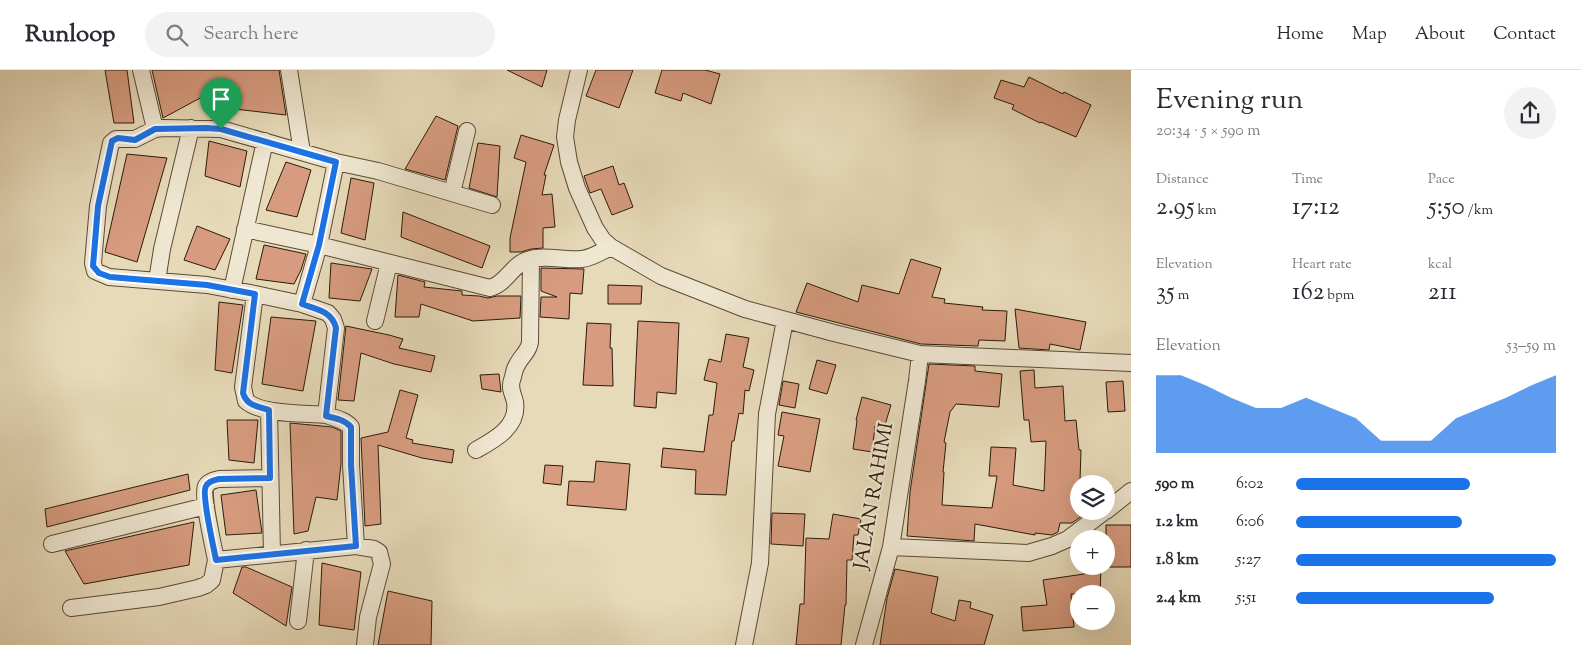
<!DOCTYPE html>
<html lang="en">
<head>
<meta charset="utf-8">
<style>
	body { margin:0; font-family:"Sorts Mill Goudy",serif; background:#f2f2f3; color:#2b2b33; height:100vh; display:flex; flex-direction:column; font-size:19px; white-space:nowrap }
	* { box-sizing:border-box; margin:0 }
	p { font-size:16px; color:#7c7c81 }
	.icon { flex:none; width:28px; height:28px; fill:none; stroke:currentColor; stroke-width:2; stroke-linecap:round; stroke-linejoin:round }
	.map { position:relative; flex:1; overflow:hidden }
	.details { display:flex; flex-direction:column; background:#fff; width:450px }
	.details>* { flex:none }
	.buttons { position:absolute; left:1070px; top:405px; display:grid; gap:10px }
	.buttons a { display:grid; place-items:center; width:45px; height:45px; border-radius:50%; background:#fff; box-shadow:0 5px 20px #0002; font-size:25px }
	.pin { position:absolute; display:grid; place-items:center; width:42px; height:42px; color:#fff; margin:-51px -21px; border-radius:50% 50% 50% 0; rotate:-45deg; box-shadow:0 0 5px #0007 }
	.pin .icon { rotate:45deg }
	.round { display:grid; place-items:center; flex:none; width:52px; height:52px; border-radius:26px; background:#f2f2f3 }
	.headline { display:flex; align-items:center; justify-content:space-between; height:85px; padding:0 25px }
	h1 { font-size:28px; font-weight:600; line-height:38px }
	.stats { display:grid; grid-template-columns:repeat(3,1fr); gap:8px; height:85px; padding:5px 25px }
	.stats div { display:grid; align-content:center }
	.stats b { font-size:25px; font-weight:600 }
	.stats small { font-size:14px; font-weight:400 }
	.stats p { font-size:14px }
	.chart { height:140px; padding:10px 25px }
	.chart p { display:flex; justify-content:space-between }
	.chart svg { width:100%; height:90px; margin-top:5px; fill:#1a73e8; opacity:.7 }
	ul { padding:0 25px; list-style:none; font-size:16px }
	li { display:grid; grid-template-columns:80px 60px 1fr; align-items:center; height:38px }
	li i { height:12px; border-radius:6px; background:#1a73e8 }
	header { display:flex; align-items:center; gap:30px; box-sizing:border-box; height:70px; padding:0 25px; background:#fff; border-bottom:1px solid #e1e1e2 }
	header strong { font-size:24px }
	nav { display:flex; gap:28px; margin-inline-start:auto; font-size:18px }
	.search { width:350px; height:45px; background:#f2f2f3; display:flex; align-items:center; gap:12px; box-sizing:border-box; padding:0 18px; border-radius:28px; color:#7c7c81; font-size:19px }
	main { display:flex; flex:1; min-height:0 }
	.map>svg:first-child { display:block }
</style>
</head>
<body>
<header>
<strong>Runloop</strong>
<div class="search"><svg class="icon" aria-label="search" viewBox="0 0 24 24"><circle cx="10" cy="10" r="6"/><path d="M15 15l6 6"/></svg>Search here</div>
<nav><a>Home</a><a>Map</a><a>About</a><a>Contact</a></nav>
</header>
<main>
<div class="map">
<svg width="1131" height="575" viewBox="0 0 1131 575">
	<rect width="100%" height="100%" fill="#e7dab9"/>
	<filter id="stains"><feTurbulence type="fractalNoise" baseFrequency=".004" numOctaves="4"/><feColorMatrix values="0 0 0 0 .2 0 0 0 0 .09 0 0 0 0 .02 0 0 0 .5 -.17"/></filter>
	<radialGradient id="worn" r=".72"><stop offset=".6" stop-color="#630" stop-opacity="0"/><stop offset="1" stop-color="#630" stop-opacity=".3"/></radialGradient>
	<path fill="#d79c7f" stroke="#2c1a0b" d="M105,0H127L134,53H114Z
		M152,0H279L286,45L235,39L230,12L163,48Z
		M507,0H547L542,17Z
		M596,0H633L619,38L586,26Z
		M662,0H705L720,4L711,34L683,23L681,31L655,23Z
		M1029,7L1063,24L1064,22L1091,35L1076,67L1041,52L1040,53L1012,39L1014,35L994,28L1001,10L1024,17Z
		M436,46L458,56L445,110L405,99Z
		M521,65L554,75L544,105H546L542,125L552,124L555,157L543,158V178L531,179L521,182H510V168L526,92L514,88Z
		M209,71L247,81L240,117L205,106Z
		M478,73L500,76L497,127L469,118Z
		M127,84L167,88L137,192L105,182Z
		M286,92L311,100L297,147L266,140Z
		M613,96L619,115L624,113L633,137L612,145L601,119L590,123L584,106Z
		M351,108L374,113L365,170L341,163Z
		M403,142L490,176L482,198L401,167Z
		M197,156L230,169L215,200L184,190Z
		M264,175L306,184L301,200L294,214L256,209Z
		M911,189L941,198L932,227L945,229L944,233L983,237L982,240L1007,241L1005,271L979,270L978,276L921,274L796,242L807,213L858,232L862,215L899,224Z
		M331,193L372,199L360,231L329,228Z
		M541,198L584,199L582,224L570,223L569,249L540,247L541,227H557L541,221Z
		M398,205L425,212L424,217L462,221V225L479,226L488,228L497,226H521L520,248L473,251L421,234L419,247H395Z
		M608,215L642,216L641,234H608Z
		M219,232L243,235L232,303L215,300Z
		M1015,239L1086,252L1080,280L1050,274L1049,280L1019,278Z
		M271,247L316,251L303,321L262,314Z
		M638,251L679,253L676,324L657,322L656,338L634,336Z
		M587,253L611,254L610,278H612L613,316L583,315Z
		M346,256L389,265L403,269L399,278L435,286L431,302L394,294L361,283L354,331L338,330Z
		M726,264L749,268L743,297L754,300L749,321L745,320L743,344L739,343L734,371H732L726,425L695,424L696,400L661,397L663,378L704,382L709,345H713L717,313L704,310L709,289L721,292Z
		M817,290L836,295L827,324L809,319Z
		M929,294L975,296V301L1002,304L999,337L956,334L950,342L944,372L946,373L943,402H944L942,435L992,438L997,406H989L991,377L1016,378L1013,415L1044,421L1046,371L1031,372L1029,350H1024L1020,301L1034,300L1035,318L1063,316L1065,351L1076,350L1079,380H1081L1079,441H1084L1083,445L1072,453H1060L1058,462L1052,465L1035,463V465L975,454L974,471L907,466L910,422Z
		M499,304L501,322L482,319L480,305Z
		M783,311L799,314L795,338L779,335Z
		M1123,311L1125,341L1108,342L1106,312Z
		M400,320L418,325L406,368L413,370L412,373L454,380L452,393L422,388L378,375L381,454L365,456L361,368L388,362Z
		M862,327L891,335L884,358L875,356L872,382L853,379L857,351L856,350Z
		M782,342L820,349L810,402L778,396L784,366L778,365Z
		M227,350H258L254,393L229,390Z
		M290,353L332,357L341,361V394L337,430L316,427L308,461L294,464Z
		M596,391L630,394L626,440L567,435L569,411L594,412Z
		M545,395L563,396L561,415L543,413Z
		M188,404L190,420L47,457L45,439Z
		M256,420L262,463L226,465L221,425Z
		M772,443L805,444L803,476L771,474Z
		M833,444L861,449L858,465H854L852,490H847L846,535H845L841,575H796L800,534H804L806,468L829,469Z
		M194,452L189,495L84,514L65,481Z
		M1106,455H1131V497H1106Z
		M322,493L361,502L354,560L319,555Z
		M1084,496H1101L1100,524H1071L1074,557L1023,561L1021,537L1047,535L1043,510L1084,504Z
		M242,497H246L292,517L286,556L233,523Z
		M895,499L938,507L931,543L955,551L959,530L971,532L970,538L993,545L984,575H880L887,528Z
		M388,521L432,531L431,575H378Z"/>
	<g fill="none" stroke-linecap="round" stroke-linejoin="round">
		<g stroke="#5b4a36" stroke-width="18">
			<path id="street" d="M141,0L155,59
				M289,0L302,82
				M579,0L567,50L565,67L569,92L577,118L595,158L603,170L611,177L661,206L745,239L834,263L920,284L1131,293
				M452,123L467,61
				M245,159L319,175L490,218C506,214 512,195 527,190C544,184 565,191 582,189C592,188 602,181 611,177
				M157,211L162,179L191,58
				M232,220L265,71
				M255,224L243,317L246,331C263,345 304,343 326,345L336,258L333,249L328,243L302,234L255,224L207,215L109,207L95,201L93,193L98,136L111,73L116,69H135L155,59L163,58L221,59L336,92
				M302,234L319,175L336,92L378,101L492,135
				M375,251L389,193
				M269,340L272,484
				M326,345C335,348 345,350 351,357V395L356,476
				M476,380C494,370 519,357 515,332C513,323 509,319 512,310C514,305 514,299 517,295C521,286 529,282 530,272L531,189
				M270,408L219,409C214,410 208,412 206,416C201,423 214,479 216,490L356,476L374,479L379,482L382,494L368,547L365,575
				M1106,441L1131,421
				M52,474L206,436
				M891,477L1028,483L1052,476L1068,469L1105,441
				M71,538L159,527L198,518L206,515L212,510L216,490
				M298,551L306,480
				M744,575L760,493L767,344L785,250
				M864,575L891,477L917,311L920,284"/>
		</g>
		<use href="#street" stroke="#efe7d2" stroke-width="16"/>
	</g>
	<g fill="none" stroke-linecap="round" stroke-linejoin="round">
		<g stroke="#fff" stroke-width="10">
			<path id="route" d="M206,58L221,59L336,92L319,175L302,234C316,239 332,241 336,258L326,346C335,348 345,350 351,357V395L356,476L216,490C214,479 201,423 206,416C208,412 214,410 219,409L270,408L269,340C257,336 247,336 243,323L255,224L207,215L110,207L99,203L93,196L98,136L112,71L118,68L135,70L155,59Z"/>
		</g>
		<use href="#route" stroke="#1a73e8" stroke-width="6"/>
	</g>
	<g text-anchor="middle" dominant-baseline="central" stroke-width="4.5" stroke-linejoin="round" paint-order="stroke">
		<g font-size="20" fill="#2c1a0b" stroke="#efe7d2">
			<text transform="translate(875 426) rotate(-80)">JALAN RAHIMI</text>
		</g>
	</g>
	<rect width="100%" height="100%" filter="url(#stains)"/>
	<rect width="100%" height="100%" fill="url(#worn)"/>
</svg>
<div class="buttons">
<a><svg class="icon" aria-label="layers" viewBox="0 0 24 24"><path d="M12 4l9 5-9 5-9-5zM3 14l9 5 9-5"/></svg></a>
<a>+</a>
<a>−</a>
</div>
<div class="pin" style="left:221px;top:59px;background:#1e9e55"><svg class="icon" aria-label="arrive" viewBox="0 0 24 24"><path d="M6 21V4h12l-3 4 3 4H6"/></svg></div>
</div>
<section class="details">
<div class="headline"><div><h1>Evening run</h1><p>20:34 · 5 × 590 m</p></div><a class="round"><svg class="icon" aria-label="share" viewBox="0 0 24 24"><path d="M12 15V3M7 8l5-5 5 5M5 13v7h14v-7"/></svg></a></div>
<div class="stats">
<div><p>Distance</p><b>2.95<small> km</small></b></div>
<div><p>Time</p><b>17:12</b></div>
<div><p>Pace</p><b>5:50<small> /km</small></b></div>
</div>
<div class="stats">
<div><p>Elevation</p><b>35<small> m</small></b></div>
<div><p>Heart rate</p><b>162<small> bpm</small></b></div>
<div><p>kcal</p><b>211</b></div>
</div>
<div class="chart"><p><span>Elevation</span>53–59 m</p>
<svg viewBox="0 0 160 44" preserveAspectRatio="none"><path d="M0 44V6L10 6L20 11L30 17L40 22L50 22L60 17L70 22L80 27L90 38L100 38L110 38L120 27L130 22L140 17L150 11L160 6V44z"/></svg>
</div>
<ul>
<li><b>590 m</b>6:02<i style="width:67%"></i></li>
<li><b>1.2 km</b>6:06<i style="width:64%"></i></li>
<li><b>1.8 km</b>5:27<i style="width:100%"></i></li>
<li><b>2.4 km</b>5:51<i style="width:76%"></i></li>
</ul>
</section>
</main>
</body>
</html>
